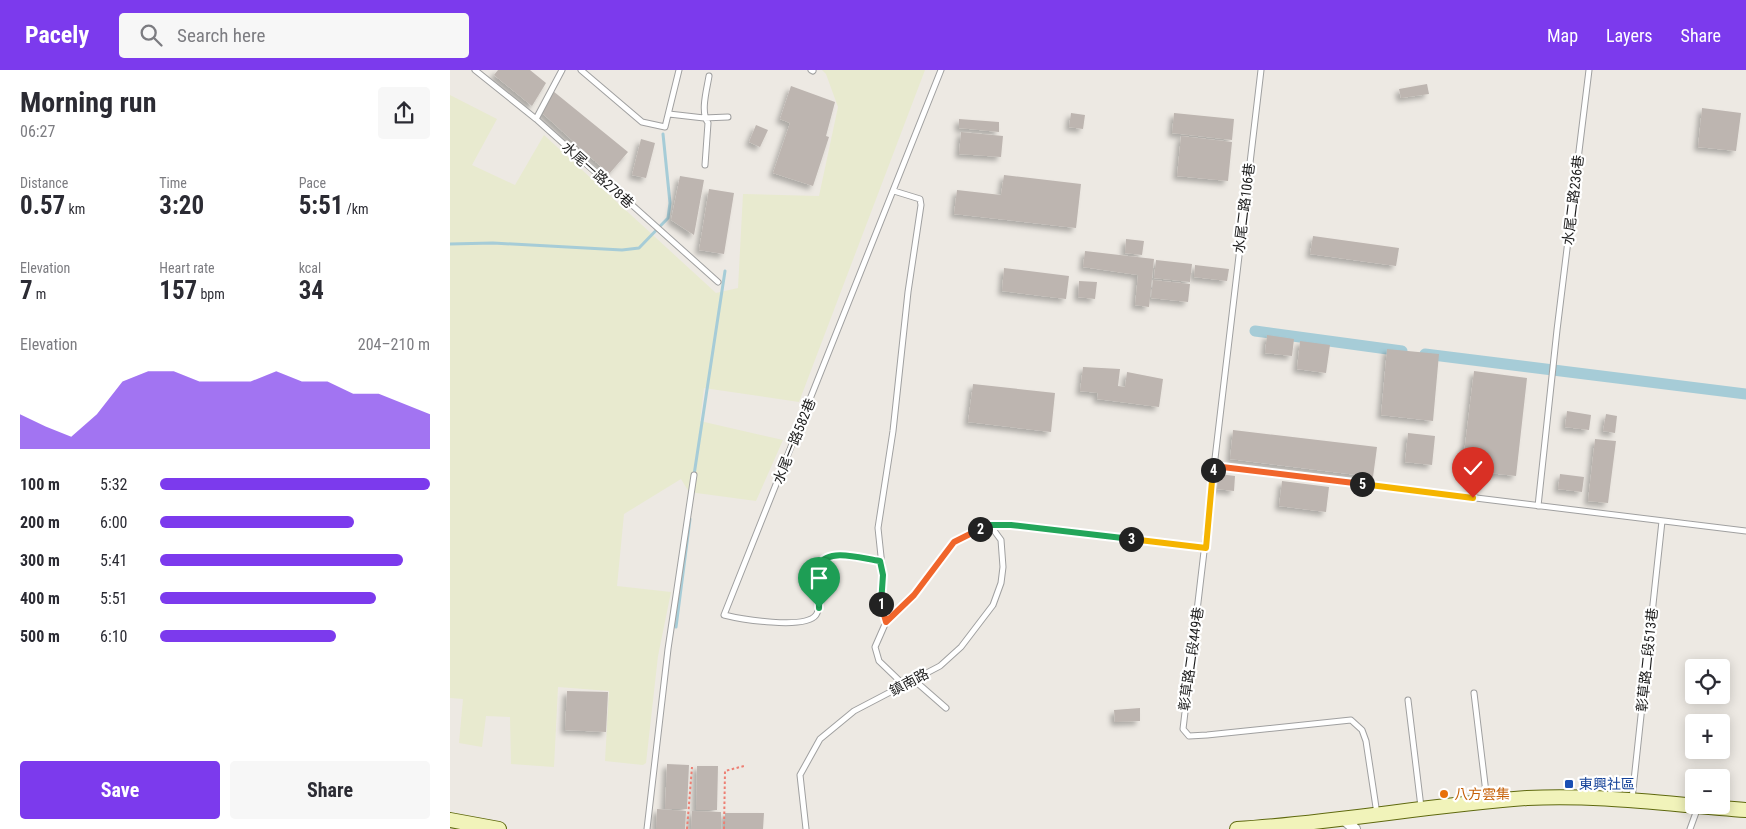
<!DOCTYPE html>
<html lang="en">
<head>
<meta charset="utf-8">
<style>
	body { margin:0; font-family:"Roboto Condensed","Noto Sans TC",sans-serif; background:#f7f7f7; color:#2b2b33; height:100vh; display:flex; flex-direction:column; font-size:19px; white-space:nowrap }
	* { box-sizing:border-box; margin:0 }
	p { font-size:16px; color:#7c7c81 }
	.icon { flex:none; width:28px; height:28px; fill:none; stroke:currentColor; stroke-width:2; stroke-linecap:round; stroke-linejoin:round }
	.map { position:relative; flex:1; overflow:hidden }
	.side { display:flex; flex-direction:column; background:#fff; width:450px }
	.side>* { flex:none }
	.tools { position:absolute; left:1235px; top:589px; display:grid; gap:10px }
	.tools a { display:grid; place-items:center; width:45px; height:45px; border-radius:5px; background:#fff; box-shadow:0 2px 12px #0003; font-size:25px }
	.pin { position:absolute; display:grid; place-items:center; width:42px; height:42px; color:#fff; margin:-51px -21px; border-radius:50% 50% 50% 0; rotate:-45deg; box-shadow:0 0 5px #0007 }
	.pin .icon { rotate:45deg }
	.km { position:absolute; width:25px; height:25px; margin:-12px; border-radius:50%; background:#222; color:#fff; font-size:14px; line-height:25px; text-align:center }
	.round { display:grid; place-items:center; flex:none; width:52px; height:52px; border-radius:5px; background:#f7f7f7 }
	.overview { display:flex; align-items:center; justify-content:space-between; height:85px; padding:0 20px }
	h1 { font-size:28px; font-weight:700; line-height:38px }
	.stats { display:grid; grid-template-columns:repeat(3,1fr); gap:8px; height:85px; padding:5px 20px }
	.stats div { display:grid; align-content:center }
	.stats b { font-size:25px; font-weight:700 }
	.stats small { font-size:14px; font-weight:400 }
	.stats p { font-size:14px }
	.chart { height:140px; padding:10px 20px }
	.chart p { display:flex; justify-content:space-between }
	.chart svg { width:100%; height:90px; margin-top:5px; fill:#7c3aed; opacity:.7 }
	.action { display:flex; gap:10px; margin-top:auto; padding:10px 20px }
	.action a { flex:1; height:58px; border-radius:5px; background:#7c3aed; color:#fff; font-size:20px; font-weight:700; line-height:58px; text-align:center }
	.action a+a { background:#f7f7f7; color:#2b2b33 }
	ul { padding:0 20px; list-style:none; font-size:16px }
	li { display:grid; grid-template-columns:80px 60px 1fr; align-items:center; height:38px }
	li i { height:12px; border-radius:6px; background:#7c3aed }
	header { display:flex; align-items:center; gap:30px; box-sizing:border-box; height:70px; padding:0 25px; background:#7c3aed; color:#fff }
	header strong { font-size:24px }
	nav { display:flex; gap:28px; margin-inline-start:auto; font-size:18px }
	.search { width:350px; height:45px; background:#f7f7f7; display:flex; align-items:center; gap:12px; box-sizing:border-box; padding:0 18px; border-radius:5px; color:#7c7c81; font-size:19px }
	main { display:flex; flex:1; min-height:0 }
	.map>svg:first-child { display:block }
</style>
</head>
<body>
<header>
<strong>Pacely</strong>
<div class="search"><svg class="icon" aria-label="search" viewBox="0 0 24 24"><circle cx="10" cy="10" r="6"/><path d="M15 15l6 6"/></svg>Search here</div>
<nav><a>Map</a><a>Layers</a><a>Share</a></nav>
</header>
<main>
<section class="side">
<div class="overview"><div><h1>Morning run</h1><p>06:27</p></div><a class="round"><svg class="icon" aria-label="share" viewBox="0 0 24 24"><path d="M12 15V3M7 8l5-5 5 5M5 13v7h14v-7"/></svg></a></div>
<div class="stats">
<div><p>Distance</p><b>0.57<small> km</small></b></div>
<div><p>Time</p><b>3:20</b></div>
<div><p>Pace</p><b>5:51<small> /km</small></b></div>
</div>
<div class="stats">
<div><p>Elevation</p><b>7<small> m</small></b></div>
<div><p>Heart rate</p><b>157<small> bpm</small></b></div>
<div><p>kcal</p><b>34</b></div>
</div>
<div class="chart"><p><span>Elevation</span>204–210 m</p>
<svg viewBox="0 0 160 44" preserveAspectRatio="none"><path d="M0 44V27L10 33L20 38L30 27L40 11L50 6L60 6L70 11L80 11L90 11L100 6L110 11L120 11L130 17L140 17L150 22L160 27V44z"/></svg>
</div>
<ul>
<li><b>100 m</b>5:32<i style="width:100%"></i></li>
<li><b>200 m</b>6:00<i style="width:72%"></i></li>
<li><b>300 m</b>5:41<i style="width:90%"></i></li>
<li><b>400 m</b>5:51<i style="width:80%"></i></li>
<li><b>500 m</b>6:10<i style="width:65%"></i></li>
</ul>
<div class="action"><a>Save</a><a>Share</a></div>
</section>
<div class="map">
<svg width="1296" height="759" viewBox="0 0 1296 759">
	<defs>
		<filter id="shadow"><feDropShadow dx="-4" dy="4" stdDeviation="2.5" flood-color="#0004"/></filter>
	</defs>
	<rect width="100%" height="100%" fill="#ede9e3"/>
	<path fill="#e8eacf" d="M372,0H475L349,332L254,318L250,351L333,370L306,431L239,422L231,409L174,444L167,516L221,522L208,586L196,693L193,695L155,691L159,621L108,617L104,697L61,694L60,647L36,646L32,677L9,673L13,629L0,628V25L47,49L22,95L65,115L94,65L266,223L288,218L293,124L369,126L388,37L376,4Z"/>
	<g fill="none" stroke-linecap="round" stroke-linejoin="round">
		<path stroke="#a6ccd7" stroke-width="3" d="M0,174L43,173L172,180L189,178L218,148L220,133L213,64
			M244,405L275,201
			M226,557L240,449"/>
		<path stroke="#a6ccd7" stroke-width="11" d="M805,261L952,281
			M975,284L1296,324"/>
	</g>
	<path fill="#bdb5b0" filter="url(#shadow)" d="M48,0H80L96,13L82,36L44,5Z
		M977,14L979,24L951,28L949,19Z
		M341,16L385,32L376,66L379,67L363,116L323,103L340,53L330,49Z
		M103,21L178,82L159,104L91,42Z
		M1252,38L1291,43L1286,81L1248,77Z
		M621,43L635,45L633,59L619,57Z
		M724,43L784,49L782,70L722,63Z
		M509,49L549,52V62L509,58Z
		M306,55L318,60L310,77L299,72Z
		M511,62L553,66L551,87L509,84Z
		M731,66L782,72L778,111L727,106Z
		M191,69L205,73L196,108L182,105Z
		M554,105L631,114L626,158L504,144L507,120L551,125Z
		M230,106L254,110L244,165L221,150Z
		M259,119L284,123L274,184L249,180Z
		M863,166L949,178L946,196L860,184Z
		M676,169L694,171L692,185L675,183Z
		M635,181L704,189L699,237L685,235L688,205L633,197Z
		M706,190L742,194L740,212L704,208Z
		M745,195L779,199L777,211L744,207Z
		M554,198L619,206L616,229L552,221Z
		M703,210L740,214L738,232L701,228Z
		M629,211L647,212L645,229L628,227Z
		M817,265L844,269L842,286L815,283Z
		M850,271L880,275L876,303L847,299Z
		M937,279L989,284L983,351L931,345Z
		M633,297L670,299L668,316L675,317L677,302L713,309L709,337L647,329L648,323L630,321Z
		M1024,301L1077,308L1066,406L1012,400Z
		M523,314L605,323L601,362L518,352Z
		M1117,341L1141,345L1139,360L1115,357Z
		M1156,344L1167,346L1165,363L1153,361Z
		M783,360L927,377L923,407L780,389Z
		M958,363L985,366L982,395L955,392Z
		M1145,369L1166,371L1158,433L1138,431Z
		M769,404L785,406L784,421L767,419Z
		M1110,404L1134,407L1132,422L1108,419Z
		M832,411L879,417L876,442L829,436Z
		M117,621L158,622L156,662L115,660Z
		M690,638V651L665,652L664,640Z
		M217,694L239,695L237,739H215Z
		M247,696H268L267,740H246Z
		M207,739L236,741L235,759H206Z
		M242,741L271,742V759H241Z
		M275,743H314L313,759H275Z"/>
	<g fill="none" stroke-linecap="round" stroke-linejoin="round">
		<g stroke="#a0a0a0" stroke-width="7">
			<path id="lane" d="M25,0L86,49L268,212
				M131,0L192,52L215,57L229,0
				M361,0L363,1
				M811,0L733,659L739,666L757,665L901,650L912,660L916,671L927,744
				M219,44L254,48L278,47
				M86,49L112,0
				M255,95L258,53C250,42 257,19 259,6
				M764,396L1296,461
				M1088,436L1107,260L1139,0
				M430,491L386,485L371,490L369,495C369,506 372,537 366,545C355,560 290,549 274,545L491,0
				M436,552L430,531L433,505L428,458L443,361L458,222L471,135L470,129L444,121
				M464,610L496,638
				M454,615L429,591L425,577L436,552L464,525L504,472L540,455H561L756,478
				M1024,623L1037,731
				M958,630L971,737
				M1182,729L1212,451
				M197,759L218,579L244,405
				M356,759L350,705L370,669L404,641L490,596L511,577L543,535L551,513L553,497L551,470L540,455
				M1240,759L1248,737"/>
		</g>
		<g stroke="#a0a0a0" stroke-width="12">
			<path id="street" d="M892,748L905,759"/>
		</g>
		<g stroke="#5f690e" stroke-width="16">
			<path id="secondary" d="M0,750L49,759
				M787,759C884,753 980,735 1077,728C1150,724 1223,735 1296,740"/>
		</g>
		<path stroke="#ed7f73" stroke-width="2" stroke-dasharray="2.5 2.5" stroke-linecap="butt" d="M237,759L242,697
			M274,759L275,701L294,696"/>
		<use href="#lane" stroke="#fff" stroke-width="5"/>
		<use href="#street" stroke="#fff" stroke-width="10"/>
		<use href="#secondary" stroke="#f1f3ba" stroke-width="14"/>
	</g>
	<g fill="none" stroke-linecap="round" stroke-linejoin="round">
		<g stroke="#fff" stroke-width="10">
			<path id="split-1" d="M369,538V495C379,477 413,489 430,491L433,505L431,534"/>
		</g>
		<g stroke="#fff" stroke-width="10">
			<path id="split-2" d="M431,534L436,552L464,525L504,472L530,459"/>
		</g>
		<g stroke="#fff" stroke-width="10">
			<path id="split-3" d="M530,459L540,455H561L681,469"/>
		</g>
		<g stroke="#fff" stroke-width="10">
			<path id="split-4" d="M681,469L756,478L763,400"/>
		</g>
		<g stroke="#fff" stroke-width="10">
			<path id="split-5" d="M763,400L764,396L912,414"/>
		</g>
		<g stroke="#fff" stroke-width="10">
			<path id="split-6" d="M912,414L1023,428"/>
		</g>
		<use href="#split-1" stroke="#22a559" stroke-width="6"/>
		<use href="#split-2" stroke="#f0652b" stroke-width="6"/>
		<use href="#split-3" stroke="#22a559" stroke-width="6"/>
		<use href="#split-4" stroke="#f5b400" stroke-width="6"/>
		<use href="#split-5" stroke="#f0652b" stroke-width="6"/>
		<use href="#split-6" stroke="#f5b400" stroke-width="6"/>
	</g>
	<rect fill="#1a4fb4" stroke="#fff" stroke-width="2" x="1114" y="709" width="10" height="10" rx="2.5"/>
	<circle fill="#e8710a" stroke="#fff" stroke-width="2" cx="994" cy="724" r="5"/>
	<g text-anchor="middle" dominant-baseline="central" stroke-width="4.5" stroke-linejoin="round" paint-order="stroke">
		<g font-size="14" fill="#1c1c1c" stroke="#fff">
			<text transform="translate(148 105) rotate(42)">水尾一路278巷</text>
			<text transform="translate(1123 130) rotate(-83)">水尾二路236巷</text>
			<text transform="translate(794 138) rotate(-83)">水尾二路106巷</text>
			<text transform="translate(344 371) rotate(-68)">水尾一路582巷</text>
			<text transform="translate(741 589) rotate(-82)">彰草路二段449巷</text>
			<text transform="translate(1197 590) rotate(-84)">彰草路二段513巷</text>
			<text transform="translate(459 612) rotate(-28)">鎮南路</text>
		</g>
		<g font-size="14" fill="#164399" stroke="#fff" text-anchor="start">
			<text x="1129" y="714">東興社區</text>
		</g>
		<g font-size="14" fill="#c56008" stroke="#fff" text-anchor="start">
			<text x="1004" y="724">八方雲集</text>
		</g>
	</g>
</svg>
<div class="tools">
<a><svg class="icon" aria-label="locate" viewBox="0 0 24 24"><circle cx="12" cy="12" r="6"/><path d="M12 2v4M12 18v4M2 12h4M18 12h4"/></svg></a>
<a>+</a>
<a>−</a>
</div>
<div class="pin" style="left:369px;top:538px;background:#1e9e55"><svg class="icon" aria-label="arrive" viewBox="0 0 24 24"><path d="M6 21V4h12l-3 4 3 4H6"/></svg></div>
<div class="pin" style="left:1023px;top:428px;background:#d93025"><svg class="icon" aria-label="check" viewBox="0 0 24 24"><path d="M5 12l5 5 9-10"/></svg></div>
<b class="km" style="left:431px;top:534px">1</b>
<b class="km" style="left:530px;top:459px">2</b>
<b class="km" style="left:681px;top:469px">3</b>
<b class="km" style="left:763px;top:400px">4</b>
<b class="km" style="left:912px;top:414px">5</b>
</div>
</main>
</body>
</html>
